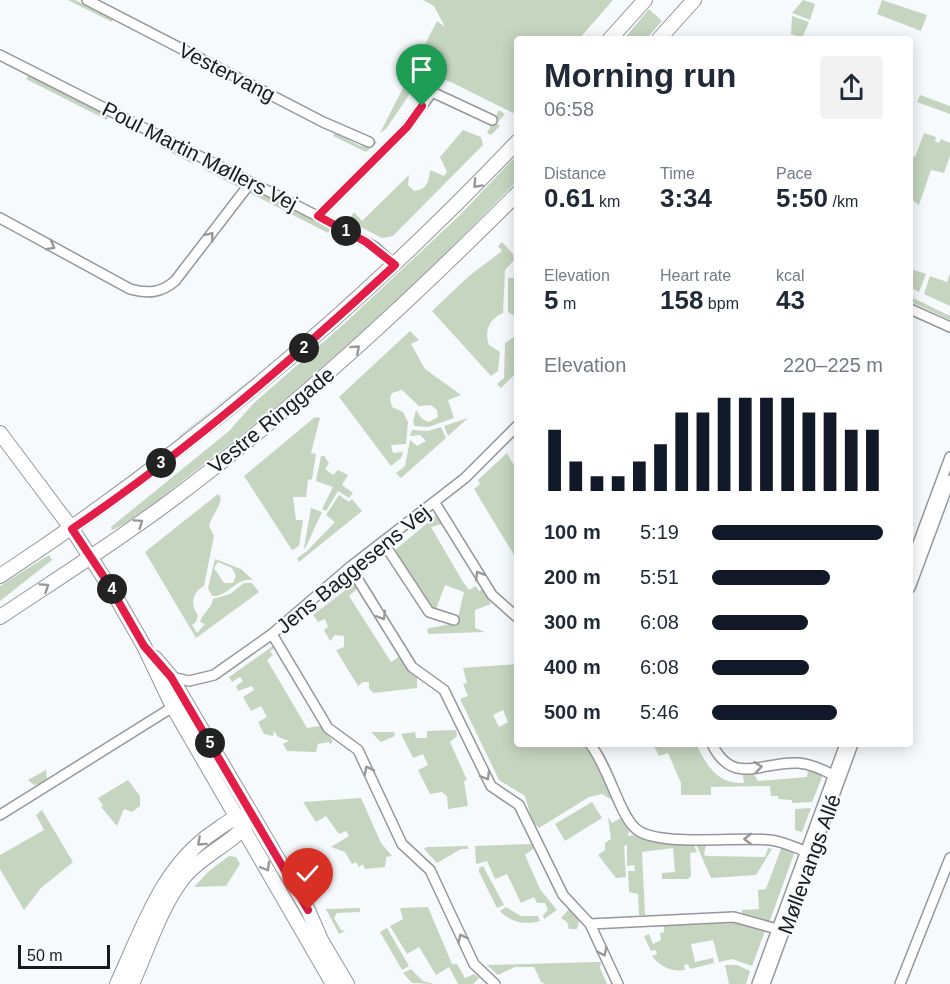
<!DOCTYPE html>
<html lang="en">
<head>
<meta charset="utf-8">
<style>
	body { margin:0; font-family:Arial,sans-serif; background:#f2f2f3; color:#1f2937; height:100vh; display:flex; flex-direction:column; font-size:22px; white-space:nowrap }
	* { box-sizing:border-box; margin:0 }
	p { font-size:20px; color:#747a83 }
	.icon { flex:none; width:33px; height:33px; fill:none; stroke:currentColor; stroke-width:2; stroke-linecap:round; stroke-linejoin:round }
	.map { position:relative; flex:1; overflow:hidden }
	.drawer { position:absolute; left:514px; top:36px; width:399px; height:711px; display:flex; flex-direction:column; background:#fff; border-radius:6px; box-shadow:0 3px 15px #0003 }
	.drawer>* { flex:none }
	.scale { position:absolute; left:18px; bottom:15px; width:92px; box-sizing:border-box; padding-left:6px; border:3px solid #191a1b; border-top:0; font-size:16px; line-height:21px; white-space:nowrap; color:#191a1b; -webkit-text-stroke:4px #f6fafd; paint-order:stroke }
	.pin { position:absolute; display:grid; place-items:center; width:51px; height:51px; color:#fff; margin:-62px -26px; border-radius:50% 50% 50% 0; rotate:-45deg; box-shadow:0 0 6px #0007 }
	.pin .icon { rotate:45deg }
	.km { position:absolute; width:30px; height:30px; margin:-15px; border-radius:50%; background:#222; color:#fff; font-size:16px; line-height:30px; text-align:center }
	.round { display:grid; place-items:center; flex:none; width:63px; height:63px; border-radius:6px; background:#f2f2f3 }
	.headline { display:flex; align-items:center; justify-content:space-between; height:102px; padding:0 30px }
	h1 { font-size:33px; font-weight:800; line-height:45px }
	.metrics { display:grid; grid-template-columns:repeat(3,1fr); gap:9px; height:102px; padding:6px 30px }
	.metrics div { display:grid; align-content:center }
	.metrics b { font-size:26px; font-weight:800 }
	.metrics small { font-size:16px; font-weight:400 }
	.metrics p { font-size:16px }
	.chart { height:168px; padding:12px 30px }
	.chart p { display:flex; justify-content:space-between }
	.chart svg { width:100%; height:108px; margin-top:6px; stroke:#111827; stroke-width:6 }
	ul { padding:0 30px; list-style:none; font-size:20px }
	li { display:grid; grid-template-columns:96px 72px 1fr; align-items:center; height:45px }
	li i { height:15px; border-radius:8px; background:#111827 }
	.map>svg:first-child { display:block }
</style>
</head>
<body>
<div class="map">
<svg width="950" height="984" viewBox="0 0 950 984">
	<rect width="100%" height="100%" fill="#f6fafd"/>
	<path fill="#c5d5bf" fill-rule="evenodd" d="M68,0H75L113,19L112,22Z
		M423,0H613L579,39H518L517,108L513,113L451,82L424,73L386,129L380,133L437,21L445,27L434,6Z
		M803,0L815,4L810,20L792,13Z
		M882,0L927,15L921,31L877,14Z
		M649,9L662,21L646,39H624Z
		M792,16L809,22L802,38L791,34Z
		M29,74L109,115L107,120L26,79Z
		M920,95L950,106V114L917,102Z
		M499,110L505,114L497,123L500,126L491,135L487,133Z
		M463,130L481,137L483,145L393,236L382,238L349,221L354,212L362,221L409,175L408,185L414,191C427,190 429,181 430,170L444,176L447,172L440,157Z
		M335,133L360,146L369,147L375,140L377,143L366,152L333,136Z
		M924,133L936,137L935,141L939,143L941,139L950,143V156L944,173L931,170L919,205L911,199V155L915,157Z
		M162,141L189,155L193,164L159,146Z
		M516,156L517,181C417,286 309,384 194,472C175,486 132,523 112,530L111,527L229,431L254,403L344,324L460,215Z
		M203,169H215L238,180L240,188Z
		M255,191L331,228L328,233L250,193Z
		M502,242L513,254L514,260L505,270L503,313C489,319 484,331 489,345L500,352L498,371L491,376L432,311L469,276L502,251L498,246Z
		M911,269L926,274L919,292L911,288V276L914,273Z
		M950,273V306L924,294L930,276L947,282Z
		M508,278H517L518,331L515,332L517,317L508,312Z
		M911,297L950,316V320L911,302Z
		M410,331L419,340L411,344L425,369L461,395L448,400L454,418L428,427L415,426L413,422L416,410L422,419L429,422L438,417L437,410L431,405L419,406L402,390L392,393L390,398L392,407L403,412L408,422L406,444L391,445L393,453L403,452L401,458L391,466L339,397Z
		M517,335V372L501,388L497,384L504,378L505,343Z
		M284,352L179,437V436Z
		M315,417L320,418L311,453L316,454L312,479L308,480L306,497H293L296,520H303L299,546L292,550L244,476Z
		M468,418L448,436L444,426Z
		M441,427L446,438L401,478L396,473L405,466L410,440L417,446L426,441L420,435L410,436L412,430L428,431Z
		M507,453L517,471L518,554L514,555L474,489L480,484L478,480Z
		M321,456H324L329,463L325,469L333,475L338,470L348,475L342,485L353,493L349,498L338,491L326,511L322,509L333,487L316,481Z
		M218,494L221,498C219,509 212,515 209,526L214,536L204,586C192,592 190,605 198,615L196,622L192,625L197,633L205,624L200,622C202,613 211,610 213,599L230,594L244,583H252L259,592L196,638L145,552Z
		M339,495L349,502L352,499L362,511L299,562L297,558L307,551L335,522L326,515Z
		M311,508L322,512L305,549L304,548Z
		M437,515L442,524L431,527L463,582L469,590L476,586L479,591L482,589L491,604L475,610V628L485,632L428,634L427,629L430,628L451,624L456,626L464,592L445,585L436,609L431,607L395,550Z
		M49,555L52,560L0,601V586Z
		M215,559L241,569L253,580C235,577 229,597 212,596L208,588ZM218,562L232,568L236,576L233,583H224L214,568Z
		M356,582L359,587L349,596L391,662L400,656L417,678V688L374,693L369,689V682H363L358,686L336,650L344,647V636L335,635L330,641L324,630L328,627L325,619L318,622L313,615Z
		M273,646L275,648L270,651L273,655L267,660L307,728L320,726L333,741L330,745L329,742L318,744L316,752L287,751L283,744L289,741L278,737L274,731L273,736L264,734L258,722L267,717L261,706L251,711L243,697L254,690L252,686L238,691L236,686L243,681L240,677L232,682L229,677Z
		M517,664L518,744H587L617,795L610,799L602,794L589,797L539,828L532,821L525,796L499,780L460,699L468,696L463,684L467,683L463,668ZM503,710L508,722L499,727L493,715Z
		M456,730L457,736L450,742L467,780L464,781L468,806L448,809L447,796L442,792L430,794L418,770L428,765L423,754L413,758L401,734L415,732L416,738H427V731Z
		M371,732H394L395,736L381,742Z
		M653,744H696C707,766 717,784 744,783L743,775L753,773L758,781L807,777L808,769L823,775L812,802L792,803V800L778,799V796H771L770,786L711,787V795H681V783L668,753L659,756Z
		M46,770L47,778L42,783L34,785L28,780Z
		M128,780L140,796V806L132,812L124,809L117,826L101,807L103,806L98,798Z
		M361,798L381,843L392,856L386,857L385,867L365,869L363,864L359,867L356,862L352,864L345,852L331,847L349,836L346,831L339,834L326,816L316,822L303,802Z
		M592,802L602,818L565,841L555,824Z
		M811,808L802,832L795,830V809Z
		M42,810L73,862L41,888L24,910L0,869V855L44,830L36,815Z
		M608,817L612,823L622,817L629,831L628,836L635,835L654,843L693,844L697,852L690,853L691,876L688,879H662V873L675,872L673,848L642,852L645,915H639L638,894L629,892L628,871H635L634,865L627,866V845L624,846L626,877L616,878L598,855L605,850V843L611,839Z
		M533,844L534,848L525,855L540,889L557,910L544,919L543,915L548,910L545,903H537L534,897L521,903L507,874L495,879L487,861L476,864L475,846Z
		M696,844H706L704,855L707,856L765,857L768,848L772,849L756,875L711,878Z
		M468,846V849H461L437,863L424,849L427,847Z
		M782,846L795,851L769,923L742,915V910L759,909L758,890L766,889Z
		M229,856L236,857L240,864L226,886L194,887L209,871Z
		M483,866L504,905L497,908L479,872V868Z
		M428,907L452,964H457L465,978L474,974L479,978L473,984H458L449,967L436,975L419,947L407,954L390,926L403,919L400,908Z
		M506,907L521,916H538L540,921C525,925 511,923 500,911Z
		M360,908V912L337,913L334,918L341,930L345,931L339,934L326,909Z
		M569,909L580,918L577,929H569L567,922L561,918Z
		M723,921L731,924V921L765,931L752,966L732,959L719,962L713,940L691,944L695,962L713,958L714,963L690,969L688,964L684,965L685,970C671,972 661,967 652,956L657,954L656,950L651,951L644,936L649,934L653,944L661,940L660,933L664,932V926L649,927V924L686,925V922H699L702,925Z
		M387,928L409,966L402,970L380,932Z
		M598,962H601L600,968L607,984H545L541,982L534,967H515L498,975L487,965Z
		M725,965H737L750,971L746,984H729Z
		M411,969L423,981L434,984L412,983L403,973Z"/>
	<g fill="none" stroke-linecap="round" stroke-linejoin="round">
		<g stroke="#95989b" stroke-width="12">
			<path id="street" d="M87,0L323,122L369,142
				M0,55L337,226L375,247L395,265
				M318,216L407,127L432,92L492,120
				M0,218L130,289C148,294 161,293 175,281L251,182
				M910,309L950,327
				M435,503L492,595L518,618
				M383,542L429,612L454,620
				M910,565L950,457
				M350,567L412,667L444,690L491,786L519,805L563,895L590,924L618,984
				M910,588L950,480
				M272,634L328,728L358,750L402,844L430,870L474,964L495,984
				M171,677L189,681L214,675L272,634L350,567L465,478L518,425
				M590,744C608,766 619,813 635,828C655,848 740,836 770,840C782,841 793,847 805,851
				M712,744C733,787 762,761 798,763C811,764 822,769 833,775
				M0,815L176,705
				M590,924L734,917L777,929
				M757,984L845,744
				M765,984L853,744
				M900,984L950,858"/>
		</g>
		<g stroke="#95989b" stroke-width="16">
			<path id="secondary" d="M610,39L645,0
				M659,39L694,0
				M0,433L72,529L113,592L144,646L173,707L333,984
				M0,576C190,451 361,306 518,141
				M0,617C57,579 114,543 169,502C294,409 408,303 518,193
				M155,658L171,677L308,910L321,940L347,984
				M117,984C143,928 162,866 215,831C224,825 233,817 244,816
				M132,984C147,951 162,903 185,876C201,856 236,841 248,822"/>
		</g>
		<use href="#street" stroke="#fff" stroke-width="9"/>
		<use href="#secondary" stroke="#fff" stroke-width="14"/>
	</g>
	<defs><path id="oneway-chevron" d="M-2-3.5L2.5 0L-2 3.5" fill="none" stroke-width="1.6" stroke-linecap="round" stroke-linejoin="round" transform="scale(1.5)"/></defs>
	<g stroke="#989898">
		<use href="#oneway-chevron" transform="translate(477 184) rotate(133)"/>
		<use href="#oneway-chevron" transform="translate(210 236) rotate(-52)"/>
		<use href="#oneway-chevron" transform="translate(51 246) rotate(29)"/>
		<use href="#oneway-chevron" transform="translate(356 349) rotate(-42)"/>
		<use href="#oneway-chevron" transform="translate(139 523) rotate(-35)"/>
		<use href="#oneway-chevron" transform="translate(479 575) rotate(-122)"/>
		<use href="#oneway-chevron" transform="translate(45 587) rotate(-34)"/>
		<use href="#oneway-chevron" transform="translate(382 616) rotate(59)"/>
		<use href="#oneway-chevron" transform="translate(758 767) rotate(-7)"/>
		<use href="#oneway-chevron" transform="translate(368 770) rotate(-117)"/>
		<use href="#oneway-chevron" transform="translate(486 776) rotate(60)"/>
		<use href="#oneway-chevron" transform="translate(748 839) rotate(-180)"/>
		<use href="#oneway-chevron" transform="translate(201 842) rotate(138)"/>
		<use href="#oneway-chevron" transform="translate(266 867) rotate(60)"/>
		<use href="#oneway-chevron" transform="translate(462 938) rotate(-115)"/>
		<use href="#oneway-chevron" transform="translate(603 952) rotate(65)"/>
	</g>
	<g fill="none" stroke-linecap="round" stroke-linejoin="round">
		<g stroke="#fff" stroke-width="12">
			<path id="route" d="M308,910L171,677L144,646L106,580L72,529C187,451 293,359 395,265L366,242L318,216L407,127L422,106"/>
		</g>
		<use href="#route" stroke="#e11d48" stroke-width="8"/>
	</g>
	<g text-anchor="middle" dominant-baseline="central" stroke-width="4.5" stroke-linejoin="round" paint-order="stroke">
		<g font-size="21" fill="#191a1b" stroke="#f6fafd">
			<text transform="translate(227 72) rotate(27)">Vestervang</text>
			<text transform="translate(200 156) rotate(27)">Poul Martin Møllers Vej</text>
			<text transform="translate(271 420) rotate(-39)">Vestre Ringgade</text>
			<text transform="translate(353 569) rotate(-39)">Jens Baggesens Vej</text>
			<text transform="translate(809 864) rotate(-70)">Møllevangs Allé</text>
		</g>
	</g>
</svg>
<div class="scale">50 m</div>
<div class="pin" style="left:422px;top:106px;background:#1e9e55"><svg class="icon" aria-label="arrive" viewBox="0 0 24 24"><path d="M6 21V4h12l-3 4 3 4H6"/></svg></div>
<div class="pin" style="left:308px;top:910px;background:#d93025"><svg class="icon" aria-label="check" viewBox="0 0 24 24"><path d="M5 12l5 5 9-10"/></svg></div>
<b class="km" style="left:346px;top:231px">1</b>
<b class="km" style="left:304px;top:348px">2</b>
<b class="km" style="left:161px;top:463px">3</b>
<b class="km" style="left:112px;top:589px">4</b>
<b class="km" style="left:210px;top:743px">5</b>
<section class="drawer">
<div class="headline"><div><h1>Morning run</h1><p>06:58</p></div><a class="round"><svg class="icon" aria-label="share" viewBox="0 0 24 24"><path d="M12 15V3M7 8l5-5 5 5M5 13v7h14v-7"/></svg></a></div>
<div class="metrics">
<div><p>Distance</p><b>0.61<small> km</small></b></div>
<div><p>Time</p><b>3:34</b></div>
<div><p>Pace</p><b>5:50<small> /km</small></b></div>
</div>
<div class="metrics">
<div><p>Elevation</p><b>5<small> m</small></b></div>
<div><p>Heart rate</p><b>158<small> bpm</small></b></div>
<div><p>kcal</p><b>43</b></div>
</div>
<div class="chart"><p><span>Elevation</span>220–225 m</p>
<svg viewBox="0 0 160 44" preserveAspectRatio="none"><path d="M5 44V19M15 44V32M25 44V38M35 44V38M45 44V32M55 44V25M65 44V12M75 44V12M85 44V6M95 44V6M105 44V6M115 44V6M125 44V12M135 44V12M145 44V19M155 44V19"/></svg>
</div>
<ul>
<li><b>100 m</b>5:19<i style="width:100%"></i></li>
<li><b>200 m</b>5:51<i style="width:69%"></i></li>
<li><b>300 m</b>6:08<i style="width:56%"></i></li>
<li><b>400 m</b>6:08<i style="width:57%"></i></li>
<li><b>500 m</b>5:46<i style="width:73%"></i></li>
</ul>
</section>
</div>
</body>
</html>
